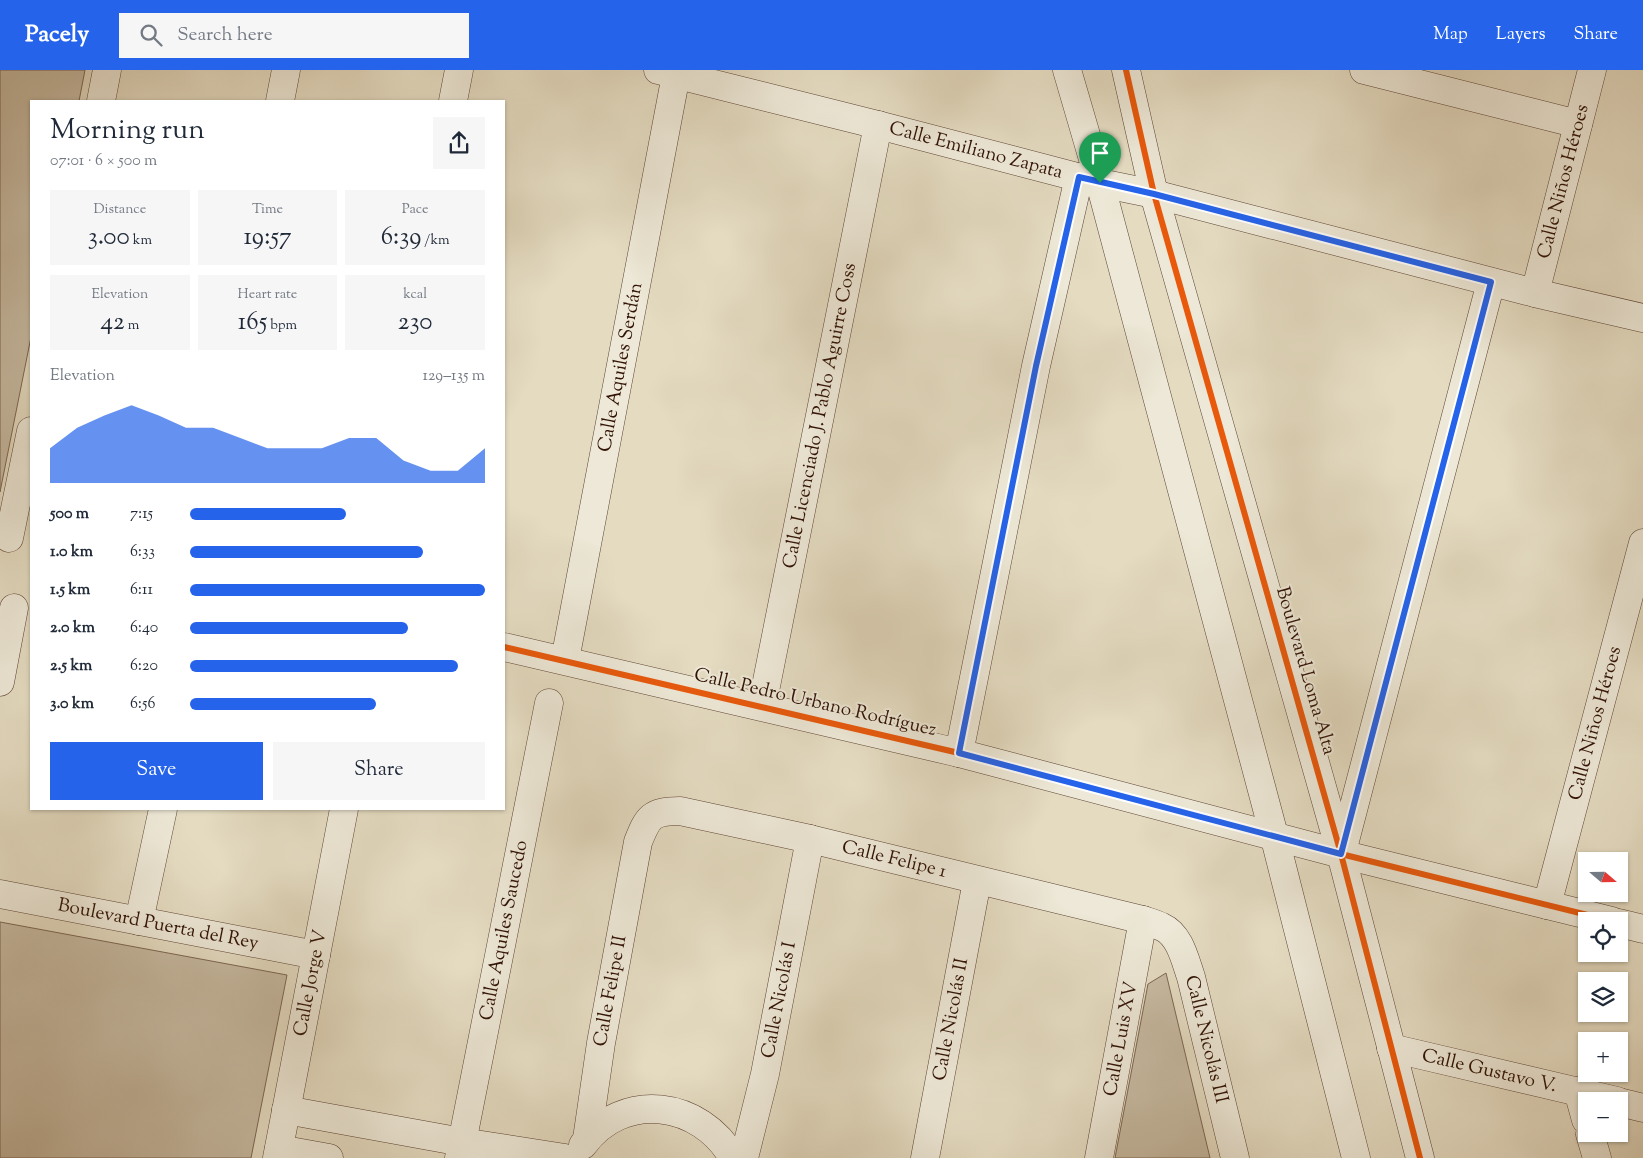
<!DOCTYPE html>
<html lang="en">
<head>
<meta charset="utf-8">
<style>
	body { margin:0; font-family:"Sorts Mill Goudy",serif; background:#f6f6f7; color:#1f2937; height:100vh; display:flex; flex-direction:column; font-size:19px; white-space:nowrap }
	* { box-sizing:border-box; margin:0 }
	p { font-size:16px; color:#747a83 }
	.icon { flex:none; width:28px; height:28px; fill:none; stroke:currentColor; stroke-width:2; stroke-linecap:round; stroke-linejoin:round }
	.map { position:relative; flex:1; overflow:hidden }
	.sheet { position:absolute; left:30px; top:30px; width:475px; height:710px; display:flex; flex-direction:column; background:#fff; border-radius:0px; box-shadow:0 1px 4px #0004 }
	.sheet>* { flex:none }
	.needle { width:32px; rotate:110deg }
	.tools { position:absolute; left:1578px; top:782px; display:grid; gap:10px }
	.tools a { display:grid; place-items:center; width:50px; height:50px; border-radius:0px; background:#fff; box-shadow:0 1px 4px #0004; font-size:25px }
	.pin { position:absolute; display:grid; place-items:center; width:42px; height:42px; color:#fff; margin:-51px -21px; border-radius:50% 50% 50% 0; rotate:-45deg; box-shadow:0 0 5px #0007 }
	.pin .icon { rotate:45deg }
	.round { display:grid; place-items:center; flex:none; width:52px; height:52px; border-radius:0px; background:#f6f6f7 }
	.overview { display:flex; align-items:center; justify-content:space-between; height:85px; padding:0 20px }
	h1 { font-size:28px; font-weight:600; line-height:38px }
	.metrics { display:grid; grid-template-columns:repeat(3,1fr); gap:8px; height:85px; padding:5px 20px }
	.metrics div { display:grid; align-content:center; border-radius:0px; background:#f6f6f7; text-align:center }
	.metrics b { font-size:25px; font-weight:600 }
	.metrics small { font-size:14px; font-weight:400 }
	.metrics p { font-size:14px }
	.chart { height:140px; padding:10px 20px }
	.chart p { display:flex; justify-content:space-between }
	.chart svg { width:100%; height:90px; margin-top:5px; fill:#2563eb; opacity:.7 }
	.action { display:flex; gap:10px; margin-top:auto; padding:10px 20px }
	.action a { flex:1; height:58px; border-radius:0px; background:#2563eb; color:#fff; font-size:20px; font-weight:600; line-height:58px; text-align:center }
	.action a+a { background:#f6f6f7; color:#1f2937 }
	ul { padding:0 20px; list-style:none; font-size:16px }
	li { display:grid; grid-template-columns:80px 60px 1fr; align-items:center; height:38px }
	li i { height:12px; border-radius:6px; background:#2563eb }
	header { display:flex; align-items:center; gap:30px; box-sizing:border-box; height:70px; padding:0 25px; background:#2563eb; color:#fff }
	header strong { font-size:24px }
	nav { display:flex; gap:28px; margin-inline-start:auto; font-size:18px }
	.search { width:350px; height:45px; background:#f6f6f7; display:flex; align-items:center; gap:12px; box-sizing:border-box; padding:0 18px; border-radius:0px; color:#747a83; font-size:19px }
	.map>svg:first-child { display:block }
</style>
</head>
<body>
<header>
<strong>Pacely</strong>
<div class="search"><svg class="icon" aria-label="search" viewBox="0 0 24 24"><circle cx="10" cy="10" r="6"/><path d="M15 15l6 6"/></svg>Search here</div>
<nav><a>Map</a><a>Layers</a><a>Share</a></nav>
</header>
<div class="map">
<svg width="1643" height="1088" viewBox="0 0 1643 1088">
	<rect width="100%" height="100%" fill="#e4dbc1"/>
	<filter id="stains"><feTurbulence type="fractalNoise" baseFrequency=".004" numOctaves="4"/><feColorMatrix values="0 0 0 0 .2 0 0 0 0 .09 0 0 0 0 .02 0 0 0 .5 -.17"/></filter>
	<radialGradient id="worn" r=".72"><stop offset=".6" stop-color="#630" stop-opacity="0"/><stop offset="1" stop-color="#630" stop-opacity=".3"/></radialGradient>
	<path fill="#c6b9a1" stroke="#7c6653" d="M0,0H85L79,31H31V267L0,422Z
		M0,852L287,905L251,1088H0Z
		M1166,903L1210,1088H1115L1148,914Z"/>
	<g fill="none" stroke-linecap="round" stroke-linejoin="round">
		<g stroke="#5e4434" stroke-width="29">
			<g id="minor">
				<path id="s1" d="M658,0L878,55L1100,113L1154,124L1535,223L1643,248"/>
				<path d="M1067,0L1100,113L1274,765L1356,1088"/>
				<path d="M1126,0L1154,124L1341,784L1420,1088"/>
				<path d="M1364,0L1578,54"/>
				<path d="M101,31L107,0"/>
				<path d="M280,31L286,0"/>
				<path d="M453,31L459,0"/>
				<path id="s2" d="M1535,223L1592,0"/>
				<path d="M9,468L31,361"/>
				<path d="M504,577L959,683L1341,784L1612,851"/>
				<path id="s3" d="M565,590L676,5"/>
				<path d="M0,612L14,538"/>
				<path id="s4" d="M762,636L878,55"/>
				<path d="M959,683L1036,296L1079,107"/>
				<path d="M1342,782L1491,212"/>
				<path id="s5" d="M0,824L316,885"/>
				<path id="s6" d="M1547,835L1643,473"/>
				<path d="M139,851L163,739"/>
				<path d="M1619,853L1643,859"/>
				<path id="s7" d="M1391,978L1617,1031"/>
				<path d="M1578,1021L1586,1050"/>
				<path d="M1619,1032L1643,1038"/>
				<path d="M286,1040L462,1072L565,1088"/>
				<path d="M1590,1064L1597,1088"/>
				<path id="s8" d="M587,1069L601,973L638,772C648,747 651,741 680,741L810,769L1143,850C1149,852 1156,854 1162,857C1180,865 1185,890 1191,907L1235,1088"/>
				<path d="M583,1075C623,1020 701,1031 733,1088"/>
				<path d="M279,1079L329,1088"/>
				<path id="s9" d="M277,1088L344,739"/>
				<path id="s10" d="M459,1088L549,633"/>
				<path id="s11" d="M744,1088L765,1004L810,769"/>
				<path id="s12" d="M925,1088L977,811"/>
				<path id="s13" d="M1099,1088L1143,850"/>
			</g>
		</g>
		<use href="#minor" stroke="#ede8d7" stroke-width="28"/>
		<g stroke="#ede8d7" stroke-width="9">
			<path id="cycleway" d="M1126,0L1154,124L1341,784L1420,1088
				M504,577L959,683L1341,784L1612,851"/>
		</g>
		<use href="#cycleway" stroke="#e8590c" stroke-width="6"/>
	</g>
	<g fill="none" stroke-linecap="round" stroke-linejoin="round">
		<g stroke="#fff" stroke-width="10">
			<path id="route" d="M1079,107L1154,124L1491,212L1341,784L959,683L1036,296Z"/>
		</g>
		<use href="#route" stroke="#2563eb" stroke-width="6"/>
	</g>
	<g text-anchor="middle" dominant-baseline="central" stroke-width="4" stroke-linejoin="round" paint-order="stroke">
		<g font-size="19" fill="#311205" stroke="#ede8d7">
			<text stroke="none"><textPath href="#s1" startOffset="328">Calle Emiliano Zapata</textPath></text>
			<text stroke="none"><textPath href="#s2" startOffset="115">Calle Niños Héroes</textPath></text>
			<text stroke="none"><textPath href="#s3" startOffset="298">Calle Aquiles Serdán</textPath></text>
			<text stroke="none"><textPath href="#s4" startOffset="296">Calle Licenciado J. Pablo Aguirre Coss</textPath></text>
			<text transform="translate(1305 601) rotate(74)">Boulevard Loma Alta</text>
			<text transform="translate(815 633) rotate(13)">Calle Pedro Urbano Rodríguez</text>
			<text stroke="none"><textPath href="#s6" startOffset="188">Calle Niños Héroes</textPath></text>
			<text stroke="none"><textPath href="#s8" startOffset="579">Calle Felipe 1</textPath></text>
			<text stroke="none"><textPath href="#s5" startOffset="161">Boulevard Puerta del Rey</textPath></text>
			<text stroke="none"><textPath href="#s10" startOffset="232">Calle Aquiles Saucedo</textPath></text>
			<text stroke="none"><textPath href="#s9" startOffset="178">Calle Jorge V</textPath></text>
			<text stroke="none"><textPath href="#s8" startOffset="150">Calle Felipe II</textPath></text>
			<text stroke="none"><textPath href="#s11" startOffset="162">Calle Nicolás I</textPath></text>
			<text stroke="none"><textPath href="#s12" startOffset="141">Calle Nicolás II</textPath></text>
			<text stroke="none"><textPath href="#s13" startOffset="121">Calle Luis XV</textPath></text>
			<text stroke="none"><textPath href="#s8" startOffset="979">Calle Nicolás III</textPath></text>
			<text stroke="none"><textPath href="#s7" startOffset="101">Calle Gustavo V.</textPath></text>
		</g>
	</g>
	<rect width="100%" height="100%" filter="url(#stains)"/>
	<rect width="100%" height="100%" fill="url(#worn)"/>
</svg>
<div class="tools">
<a><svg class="needle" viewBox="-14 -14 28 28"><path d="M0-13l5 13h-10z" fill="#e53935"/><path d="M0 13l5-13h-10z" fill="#747a83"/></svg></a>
<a><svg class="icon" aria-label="locate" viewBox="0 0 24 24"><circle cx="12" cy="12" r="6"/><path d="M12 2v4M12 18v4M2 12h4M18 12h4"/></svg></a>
<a><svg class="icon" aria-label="layers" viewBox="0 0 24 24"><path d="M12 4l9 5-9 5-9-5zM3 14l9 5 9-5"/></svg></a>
<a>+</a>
<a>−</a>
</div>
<div class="pin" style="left:1100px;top:113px;background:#1e9e55"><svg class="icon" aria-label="arrive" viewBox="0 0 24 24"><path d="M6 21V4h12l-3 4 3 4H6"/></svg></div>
<section class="sheet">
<div class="overview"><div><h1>Morning run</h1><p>07:01 · 6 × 500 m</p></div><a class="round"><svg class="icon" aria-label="share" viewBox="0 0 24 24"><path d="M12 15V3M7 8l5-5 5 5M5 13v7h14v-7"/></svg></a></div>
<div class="metrics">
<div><p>Distance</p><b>3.00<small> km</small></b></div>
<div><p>Time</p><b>19:57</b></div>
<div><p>Pace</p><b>6:39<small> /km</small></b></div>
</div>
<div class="metrics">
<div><p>Elevation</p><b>42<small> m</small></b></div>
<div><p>Heart rate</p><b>165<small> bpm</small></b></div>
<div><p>kcal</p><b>230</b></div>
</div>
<div class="chart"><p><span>Elevation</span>129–135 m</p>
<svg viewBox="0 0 160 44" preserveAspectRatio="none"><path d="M0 44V27L10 17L20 11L30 6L40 11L50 17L60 17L70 22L80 27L90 27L100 27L110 22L120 22L130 33L140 38L150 38L160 27V44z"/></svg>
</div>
<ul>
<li><b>500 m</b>7:15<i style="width:53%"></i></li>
<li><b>1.0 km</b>6:33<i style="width:79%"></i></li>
<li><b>1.5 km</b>6:11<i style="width:100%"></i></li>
<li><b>2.0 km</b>6:40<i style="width:74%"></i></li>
<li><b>2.5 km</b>6:20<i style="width:91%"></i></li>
<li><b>3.0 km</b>6:56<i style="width:63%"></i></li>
</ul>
<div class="action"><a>Save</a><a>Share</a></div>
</section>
</div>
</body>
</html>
